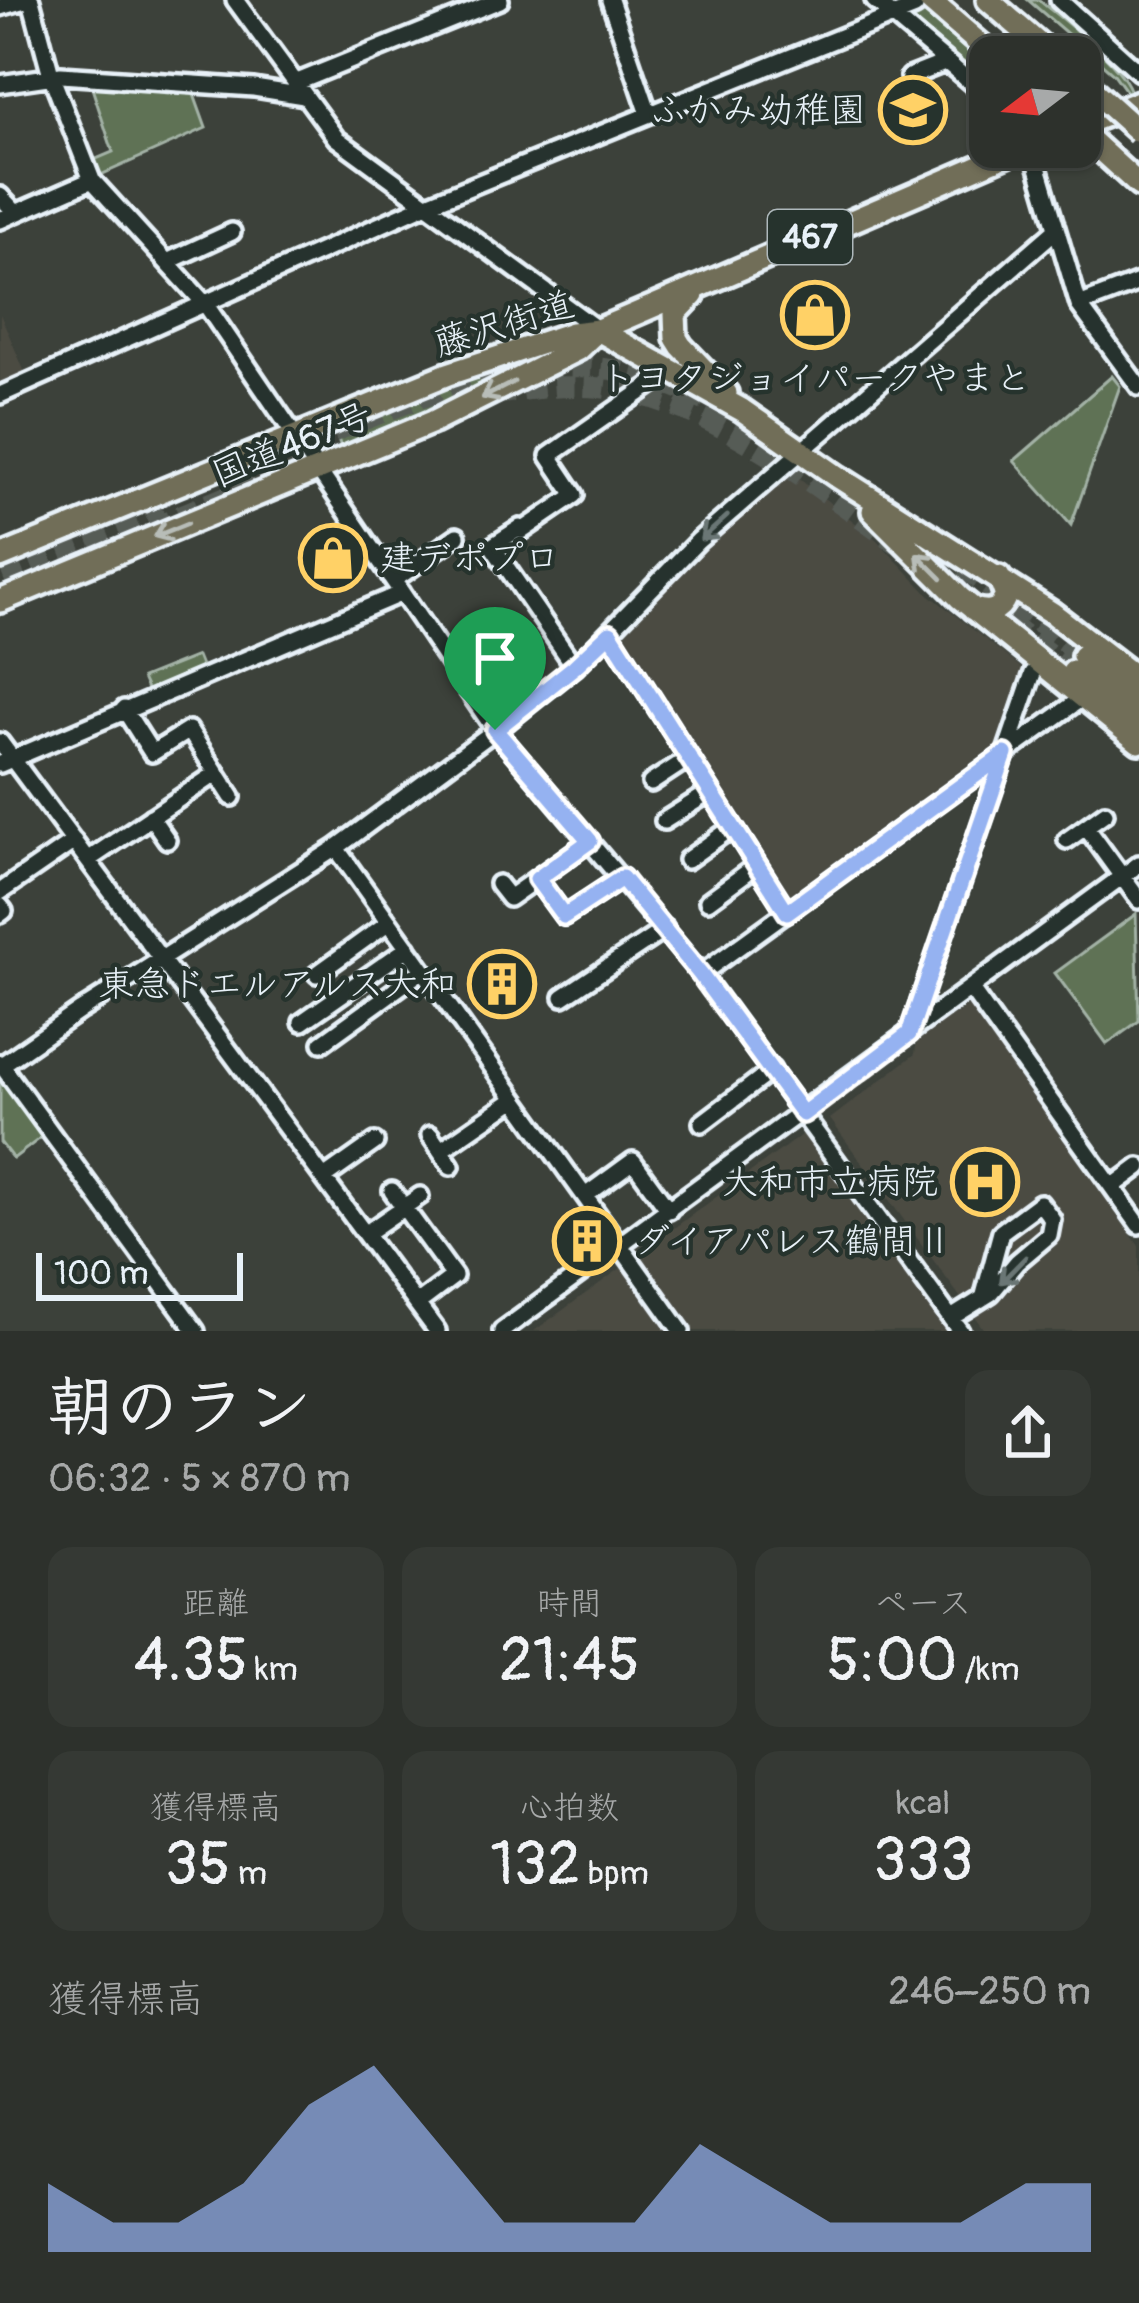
<!DOCTYPE html>
<html lang="ja">
<head>
<meta charset="utf-8">
<style>
	body { margin:0; font-family:Pangolin,"Klee One",sans-serif; background:#353934; color:#f1f3f6; height:100vh; display:flex; flex-direction:column; font-size:45px; white-space:nowrap }
	* { box-sizing:border-box; margin:0 }
	p { font-size:39px; color:#a7a9a9 }
	.icon { flex:none; width:66px; height:66px; fill:none; stroke:currentColor; stroke-width:2; stroke-linecap:round; stroke-linejoin:round }
	.map { position:relative; height:1331px; overflow:hidden }
	.details { display:flex; flex-direction:column; background:#2d312c; flex:1 }
	.details>* { flex:none }
	.needle { width:78px; rotate:254deg }
	.tools { position:absolute; left:969px; top:36px; display:grid; gap:24px }
	.tools a { display:grid; place-items:center; width:132px; height:132px; border-radius:24px; background:#2d312c; box-shadow:0 3px 9px #0004,0 0 0 3px #484c48; font-size:60px }
	.scale { position:absolute; left:36px; bottom:30px; width:207px; box-sizing:border-box; padding-left:12px; border:6px solid #e8f1f8; border-top:0; font-size:33px; line-height:42px; white-space:nowrap; color:#e8f1f8; -webkit-text-stroke:9px #26332d; paint-order:stroke }
	.pin { position:absolute; display:grid; place-items:center; width:102px; height:102px; color:#fff; margin:-123px -51px; border-radius:50% 50% 50% 0; rotate:-45deg; box-shadow:0 0 12px #0007 }
	.pin .icon { rotate:45deg }
	.round { display:grid; place-items:center; flex:none; width:126px; height:126px; border-radius:24px; background:#353934 }
	.headline { display:flex; align-items:center; justify-content:space-between; height:204px; padding:0 48px }
	h1 { font-size:66px; font-weight:600; line-height:90px }
	.metrics { display:grid; grid-template-columns:repeat(3,1fr); gap:18px; height:204px; padding:12px 48px }
	.metrics div { display:grid; align-content:center; border-radius:24px; background:#353934; text-align:center }
	.metrics b { font-size:60px; font-weight:600 }
	.metrics small { font-size:33px; font-weight:400 }
	.metrics p { font-size:33px }
	.chart { height:336px; padding:24px 48px }
	.chart p { display:flex; justify-content:space-between }
	.chart svg { width:100%; height:216px; margin-top:12px; fill:#95b2f1; opacity:.7 }
	.map>svg:first-child { display:block }
</style>
</head>
<body>
<div class="map">
<svg width="1139" height="1331" viewBox="0 0 1139 1331">
	<rect width="100%" height="100%" fill="#3c413a"/>
	<filter id="ink" filterUnits="userSpaceOnUse"><feTurbulence type="fractalNoise" baseFrequency=".00833" numOctaves="2"/><feDisplacementMap in="SourceGraphic" scale="24" xChannelSelector="R" yChannelSelector="G"/><feConvolveMatrix kernelMatrix="1 2 1 2 8 2 1 2 1" color-interpolation-filters="sRGB"/></filter>
	<g filter="url(#ink)">
		<path fill="#4b4b43" d="M0,314L27,377L0,388Z
			M786,474H793L876,539L926,592L1024,670L995,754L791,904L785,903L620,639L710,541Z
			M969,1005L1139,1246V1331H985L830,1119L915,1054L917,1039Z
			M804,1133L946,1331H691L640,1261L641,1252Z
			M622,1268L667,1331H534L621,1268Z"/>
		<path fill="#5e7255" stroke="#a3b2a6" stroke-width="3" d="M1028,0H1039C1062,20 1133,71 1132,99L1114,74Z
			M923,12L990,70V87L908,15Z
			M90,82L192,89L206,128L96,177L89,162L113,152Z
			M572,339L469,397L341,447L332,423Z
			M1112,376L1120,386L1071,525L1014,461Z
			M197,656L203,671L149,694L142,678Z
			M1136,914L1139,1021L1107,1044L1055,973Z
			M0,1081L43,1136L13,1159L0,1142Z"/>
		<g fill="none" stroke-linecap="round" stroke-linejoin="round">
			<path stroke="#565b56" stroke-width="21" stroke-dasharray="21 10" stroke-linecap="butt" d="M492,395C535,388 578,382 622,391C719,409 818,488 898,544
				M333,432C462,381 572,331 705,401
				M963,567L1083,656
				M0,570L160,503
				M7,587L327,455
				M982,603L1073,672"/>
			<g stroke="#e8f1f8" stroke-width="24">
				<path id="minor" d="M31,0L51,75L92,180L206,305L495,730L701,974L960,1331
					M235,0L336,138L598,330
					M610,0L649,114
					M874,0L990,99
					M1059,0L1139,72
					M0,7L25,0
					M909,77L947,62
					M295,83L500,0
					M0,84L61,75L254,88L304,96
					M1032,147L1079,305L1139,387
					M0,196L16,213
					M0,220L92,180
					M167,262L232,232
					M1079,305L1139,282
					M0,395L425,205L915,7
					M520,528L492,546L575,667
					M522,531L575,495L549,456L672,370
					M394,580L457,536
					M610,633L787,912
					M124,709L152,753L189,730L232,797
					M0,742L437,1331
					M0,764L402,593
					M651,783L689,758
					M151,817L167,840
					M664,821L710,792
					M1086,827L1139,900
					M1067,840L1105,813
					M336,848L681,1331
					M88,860L217,773
					M687,860L733,827
					M537,879L564,916L622,878
					M498,884L509,898L590,841
					M0,892L74,841
					M708,901L757,865
					M0,906L4,911L0,914
					M317,974L389,922
					M701,974L1082,698
					M970,988L1139,1225
					M563,997L665,929
					M302,1022L408,948
					M910,1032L1033,673
					M322,1043L423,970
					M0,1063L196,1331
					M0,1066L81,1010L336,848L509,720L575,667L698,541L1056,230
					M702,1123L772,1070
					M430,1135L451,1166
					M441,1150L515,1099
					M324,1178L375,1142
					M1112,1187L1139,1167
					M392,1191L454,1276L417,1304
					M585,1196L633,1161L669,1210
					M365,1234L420,1196
					M951,1318L991,1293L1017,1262L1049,1235L1052,1219L1040,1203L1001,1232L984,1295
					M502,1331L1139,864"/>
			</g>
			<g stroke="#e8f1f8" stroke-width="30">
				<path id="highway" d="M929,0L995,57
					M988,0L1054,57
					M1080,125L1139,102
					M1080,131L1139,185
					M693,295L675,314L676,338L681,346L726,393
					M598,330L742,410L838,477L1052,613L1139,680
					M873,511L960,598L1139,742
					M0,557L448,374L572,333L598,330L1024,147
					M0,601L433,422L578,349L597,331
					M973,609C989,613 999,613 1006,596L999,577
					M1083,656L1139,700
					M1073,672L1139,722"/>
			</g>
			<use href="#minor" stroke="#26332d" stroke-width="15"/>
			<use href="#highway" stroke="#716e59" stroke-width="21"/>
			<g stroke="#e8f1f8" stroke-width="30" stroke-linecap="butt">
				<path id="highway-bridge" d="M1090,88L1139,132"/>
			</g>
			<use href="#highway-bridge" stroke="#716e59" stroke-width="21"/>
		</g>
		<defs><path id="oneway-shaft" d="M-6 0H5M1.5-3L5.5 0L1.5 3" fill="none" stroke-width="1.6" stroke-linecap="round" stroke-linejoin="round" transform="scale(3)"/></defs>
		<g stroke="#b8bdb8">
			<use href="#oneway-shaft" transform="translate(498 390) rotate(153)"/>
			<use href="#oneway-shaft" transform="translate(171 530) rotate(158)"/>
			<use href="#oneway-shaft" transform="translate(929 566) rotate(-135)"/>
		</g>
		<g stroke="#6a7674">
			<use href="#oneway-shaft" transform="translate(714 528) rotate(138)"/>
			<use href="#oneway-shaft" transform="translate(1013 1270) rotate(134)"/>
		</g>
	</g>
	<g fill="none" stroke-linecap="round" stroke-linejoin="round" filter="url(#ink)">
		<g stroke="#fff" stroke-width="24">
			<path id="route" d="M610,633L787,912L1005,754L909,1034L803,1114L700,974L622,878L564,916L537,879L590,841L495,730L574,667Z"/>
		</g>
		<use href="#route" stroke="#95b2f1" stroke-width="15"/>
	</g>
	<defs>
		<g id="school-ring" transform="scale(3.45)"><circle r="9.5" fill="#26332d" stroke="#ffd166" stroke-width="1.5"/><path d="M0-5L7-2L0 1L-7-2ZM-4 1L0 2.5L4 1V4Q0 6-4 4Z" fill="#ffd166"/></g>
		<g id="shop-ring" transform="scale(3.45)"><circle r="9.5" fill="#26332d" stroke="#ffd166" stroke-width="1.5"/><path d="M-5-2.5h2.3a2.7 3.5 0 0 1 5.4 0H5L5.5 6h-11ZM-1.5-2.5h3a1.5 2.3 0 0 0-3 0Z" fill="#ffd166"/></g>
		<g id="building-ring" transform="scale(3.45)"><circle r="9.5" fill="#26332d" stroke="#ffd166" stroke-width="1.5"/><path d="M-4-6H4V6H1V3H-1V6H-4ZM-2.5-4.3h1.7v1.8h-1.7ZM.8-4.3h1.7v1.8H.8ZM-2.5-1h1.7V.8h-1.7ZM.8-1h1.7V.8H.8Z" fill="#ffd166"/></g>
		<g id="hospital-ring" transform="scale(3.45)"><circle r="9.5" fill="#26332d" stroke="#ffd166" stroke-width="1.5"/><path d="M-5-5h3v3.5h4V-5h3V5h-3V1.5h-4V5h-3Z" fill="#ffd166"/></g>
	</defs>
	<g fill-rule="evenodd">
		<use href="#school-ring" x="913" y="110"/>
		<use href="#shop-ring" x="815" y="315"/>
		<use href="#shop-ring" x="333" y="558"/>
		<use href="#building-ring" x="502" y="984"/>
		<use href="#hospital-ring" x="985" y="1182"/>
		<use href="#building-ring" x="587" y="1241"/>
	</g>
	<g text-anchor="middle" dominant-baseline="central" stroke-width="9" stroke-linejoin="round" paint-order="stroke">
		<rect fill="#26332d" stroke="#aeb8bb" stroke-width="3" x="768" y="210" width="84" height="54" rx="9"/>
		<g font-size="33" font-weight="bold" fill="#e8f1f8">
			<text x="810" y="237">467</text>
		</g>
		<g font-size="36" fill="#e8f1f8" stroke="#26332d" text-anchor="end">
			<text x="866" y="110">ふかみ幼稚園</text>
			<text x="815" y="378" text-anchor="middle">トヨタジョイパークやまと</text>
			<text x="380" y="558" text-anchor="start">建デポプロ</text>
			<text x="456" y="984">東急ドエルアルス大和</text>
			<text x="938" y="1182">大和市立病院</text>
			<text x="634" y="1241" text-anchor="start">ダイアパレス鶴間Ⅱ</text>
		</g>
		<g font-size="36" fill="#e8f1f8" stroke="#26332d">
			<text transform="translate(504 324) rotate(-17)">藤沢街道</text>
			<text transform="translate(292 445) rotate(-22)">国道467号</text>
		</g>
	</g>
</svg>
<div class="tools">
<a><svg class="needle" viewBox="-14 -14 28 28"><path d="M0-13l5 13h-10z" fill="#e53935"/><path d="M0 13l5-13h-10z" fill="#a7a9a9"/></svg></a>
</div>
<div class="scale">100 m</div>
<div class="pin" style="left:495px;top:730px;background:#1e9e55"><svg class="icon" aria-label="arrive" viewBox="0 0 24 24"><path d="M6 21V4h12l-3 4 3 4H6"/></svg></div>
</div>
<section class="details">
<div class="headline"><div><h1>朝のラン</h1><p>06:32 · 5 × 870 m</p></div><a class="round"><svg class="icon" aria-label="share" viewBox="0 0 24 24"><path d="M12 15V3M7 8l5-5 5 5M5 13v7h14v-7"/></svg></a></div>
<div class="metrics">
<div><p>距離</p><b>4.35<small> km</small></b></div>
<div><p>時間</p><b>21:45</b></div>
<div><p>ペース</p><b>5:00<small> /km</small></b></div>
</div>
<div class="metrics">
<div><p>獲得標高</p><b>35<small> m</small></b></div>
<div><p>心拍数</p><b>132<small> bpm</small></b></div>
<div><p>kcal</p><b>333</b></div>
</div>
<div class="chart"><p><span>獲得標高</span>246–250 m</p>
<svg viewBox="0 0 160 44" preserveAspectRatio="none"><path d="M0 44V30L10 38L20 38L30 30L40 14L50 6L60 22L70 38L80 38L90 38L100 22L110 30L120 38L130 38L140 38L150 30L160 30V44z"/></svg>
</div>
</section>
</body>
</html>
